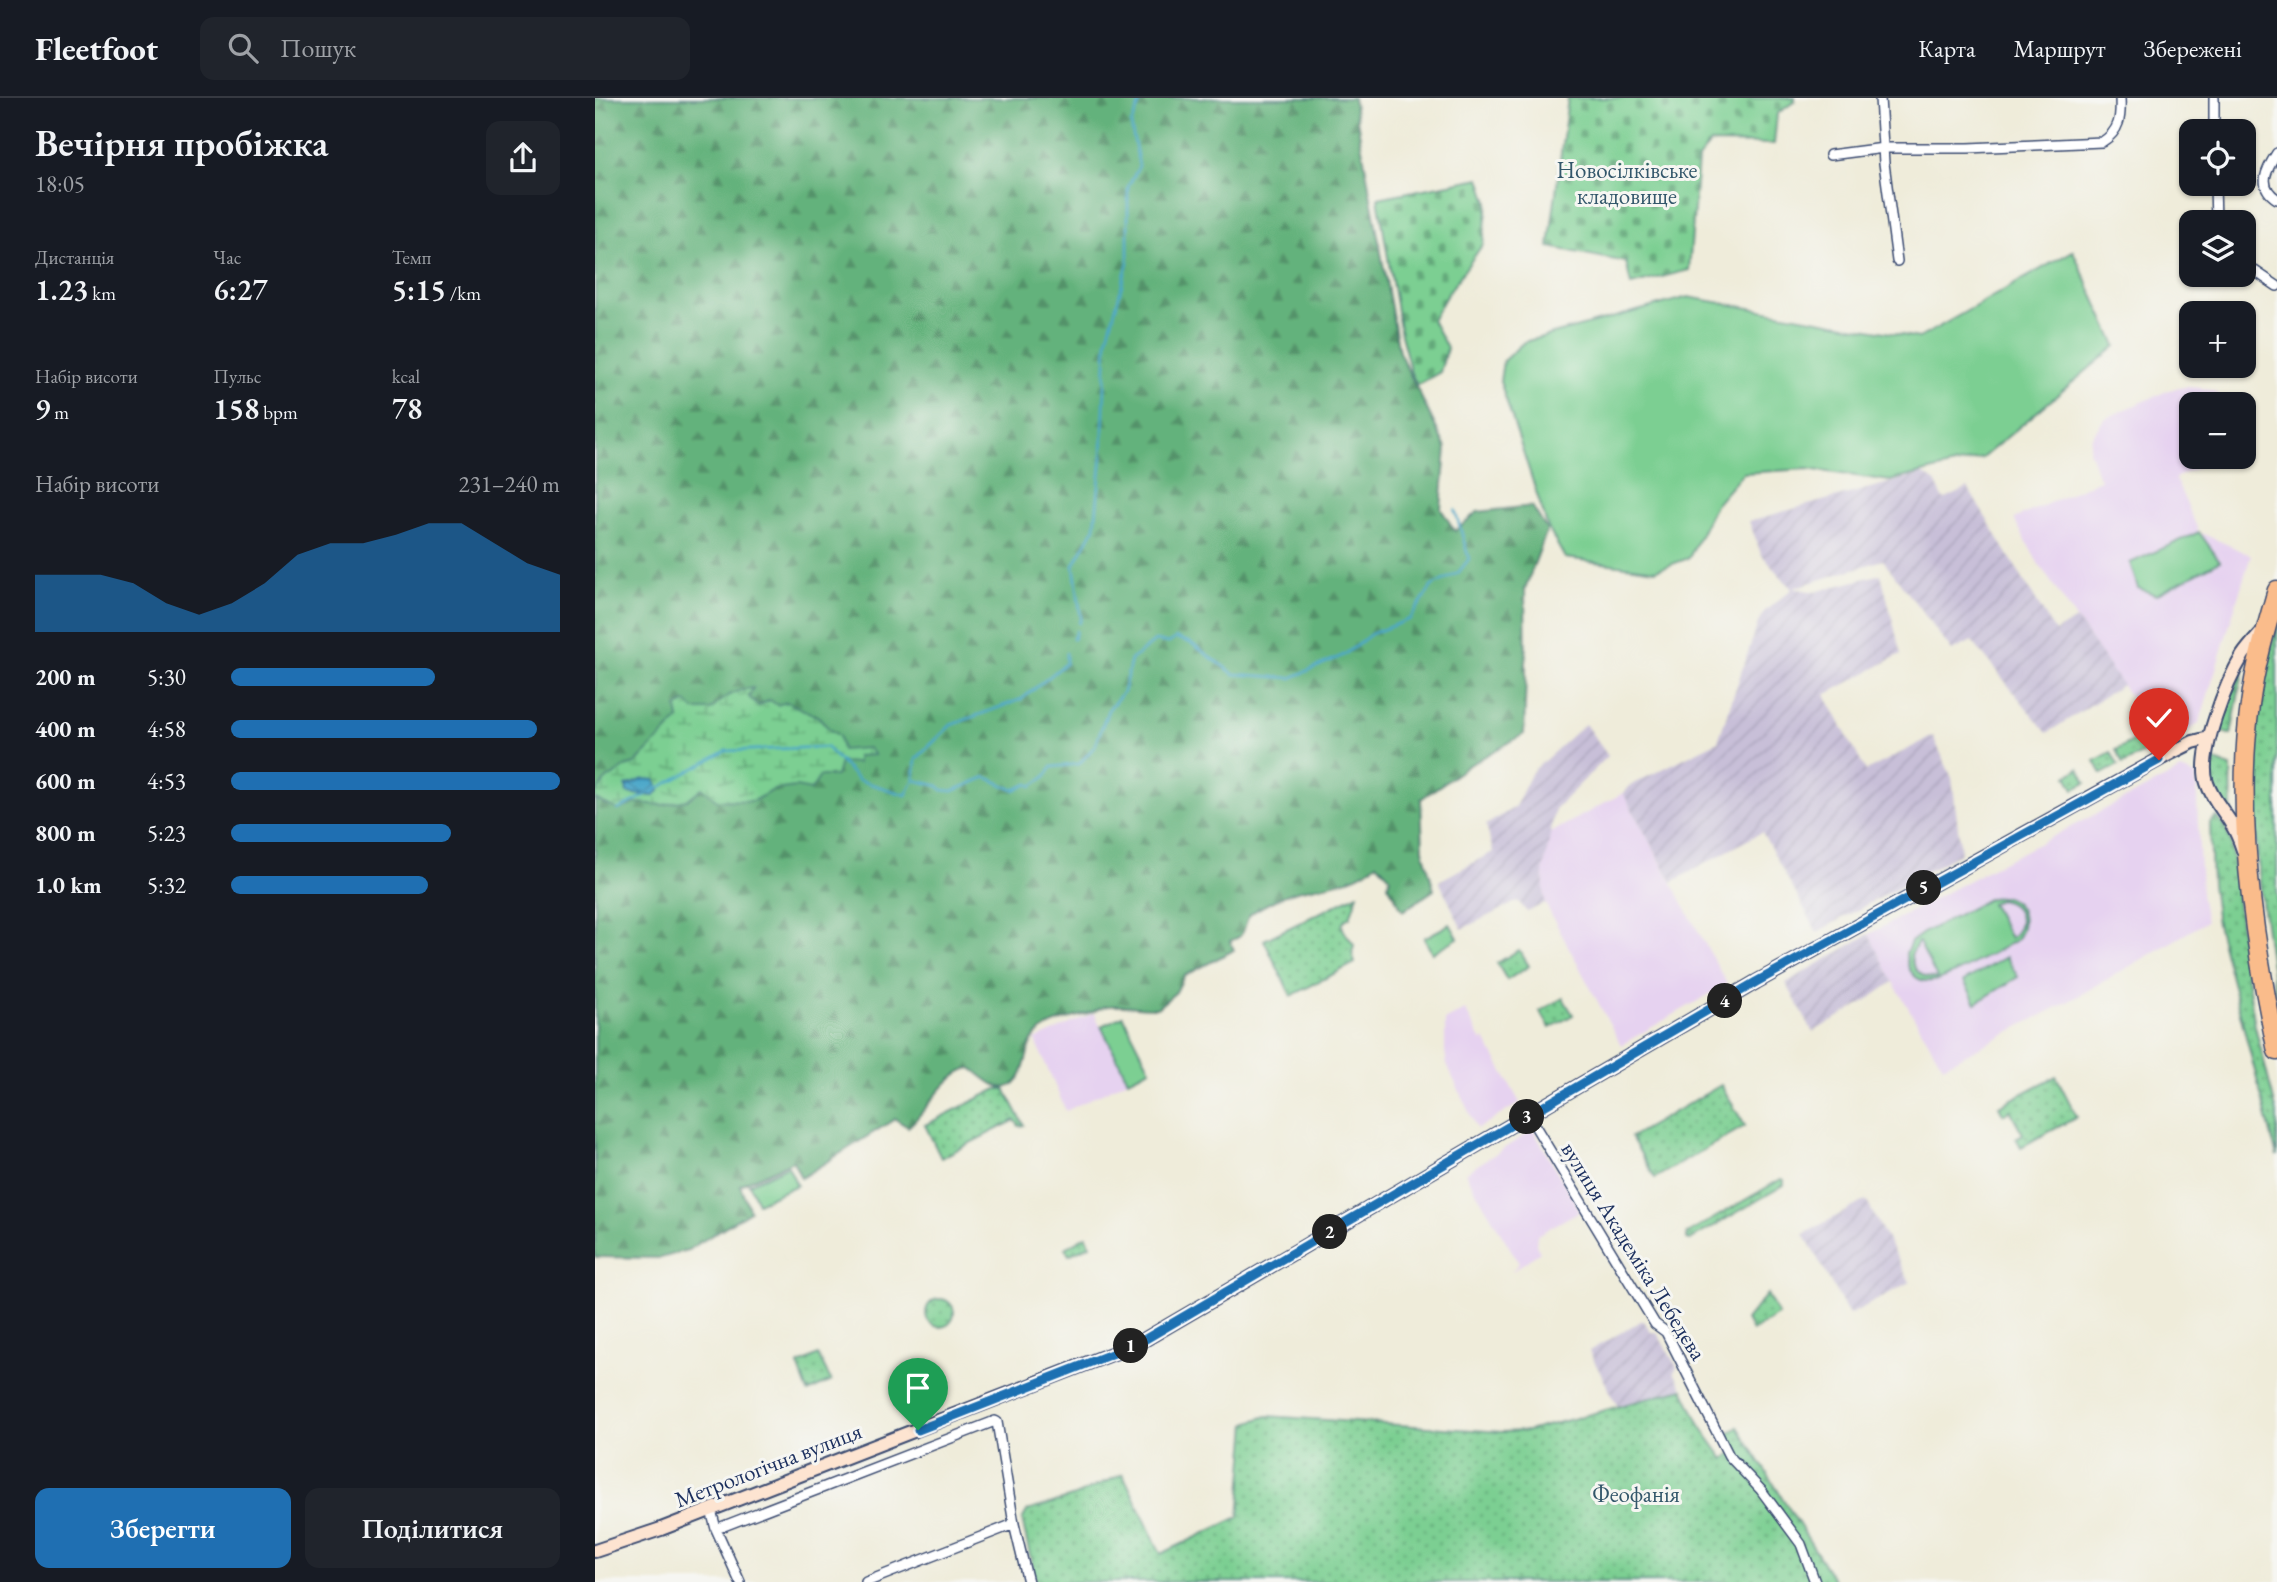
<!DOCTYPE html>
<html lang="uk">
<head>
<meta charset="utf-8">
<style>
	body { margin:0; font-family:"EB Garamond",serif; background:#20242c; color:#f1f3f6; height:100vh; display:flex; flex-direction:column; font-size:26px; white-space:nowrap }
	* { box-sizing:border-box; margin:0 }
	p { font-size:23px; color:#9ea1a6 }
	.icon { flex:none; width:38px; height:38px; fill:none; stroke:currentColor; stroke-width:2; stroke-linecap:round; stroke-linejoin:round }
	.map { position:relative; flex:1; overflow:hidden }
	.details { display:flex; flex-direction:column; background:#171b24; width:595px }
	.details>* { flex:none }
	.buttons { position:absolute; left:1584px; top:21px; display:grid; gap:14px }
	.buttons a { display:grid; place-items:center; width:77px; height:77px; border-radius:14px; background:#171b24; box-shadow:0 2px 5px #0004; font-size:35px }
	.pin { position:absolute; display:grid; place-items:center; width:60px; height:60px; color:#fff; margin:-72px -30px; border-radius:50% 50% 50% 0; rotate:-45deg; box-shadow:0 0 7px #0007 }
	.pin .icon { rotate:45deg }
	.km { position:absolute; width:35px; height:35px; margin:-18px; border-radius:50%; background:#222; color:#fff; font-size:19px; line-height:35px; text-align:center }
	.round { display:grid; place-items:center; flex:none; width:74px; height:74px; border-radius:14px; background:#20242c }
	.headline { display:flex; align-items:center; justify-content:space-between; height:119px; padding:0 35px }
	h1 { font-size:38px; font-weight:600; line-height:52px }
	.metrics { display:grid; grid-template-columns:repeat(3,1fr); gap:10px; height:119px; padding:7px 35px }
	.metrics div { display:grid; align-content:center }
	.metrics b { font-size:30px; font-weight:600 }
	.metrics small { font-size:19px; font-weight:400 }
	.metrics p { font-size:19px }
	.chart { height:196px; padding:14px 35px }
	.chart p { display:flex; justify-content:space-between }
	.chart svg { width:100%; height:126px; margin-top:7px; fill:#1f6fb2; opacity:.7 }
	.action { display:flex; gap:14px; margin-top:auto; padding:14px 35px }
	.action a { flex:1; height:80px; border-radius:14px; background:#1f6fb2; color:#fff; font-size:28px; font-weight:600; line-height:80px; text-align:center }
	.action a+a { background:#20242c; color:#f1f3f6 }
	ul { padding:0 35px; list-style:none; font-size:23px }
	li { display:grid; grid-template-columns:112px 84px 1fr; align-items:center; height:52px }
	li i { height:18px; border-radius:9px; background:#1f6fb2 }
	header { display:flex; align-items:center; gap:42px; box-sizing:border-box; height:98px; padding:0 35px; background:#171b24; border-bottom:2px solid #363941 }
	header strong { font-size:33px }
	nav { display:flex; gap:38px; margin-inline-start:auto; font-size:24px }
	.search { width:490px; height:63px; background:#20242c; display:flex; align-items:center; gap:18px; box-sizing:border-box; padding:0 24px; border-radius:14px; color:#9ea1a6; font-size:26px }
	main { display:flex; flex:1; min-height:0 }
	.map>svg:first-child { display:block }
</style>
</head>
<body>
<header>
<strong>Fleetfoot</strong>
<div class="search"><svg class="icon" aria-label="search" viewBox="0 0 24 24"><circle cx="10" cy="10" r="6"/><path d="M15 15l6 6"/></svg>Пошук</div>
<nav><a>Карта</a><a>Маршрут</a><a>Збережені</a></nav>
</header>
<main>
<section class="details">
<div class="headline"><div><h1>Вечірня пробіжка</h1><p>18:05</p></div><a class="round"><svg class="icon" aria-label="share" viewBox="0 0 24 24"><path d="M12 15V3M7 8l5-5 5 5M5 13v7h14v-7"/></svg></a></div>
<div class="metrics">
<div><p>Дистанція</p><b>1.23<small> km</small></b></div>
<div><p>Час</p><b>6:27</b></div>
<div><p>Темп</p><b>5:15<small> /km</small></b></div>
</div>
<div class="metrics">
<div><p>Набір висоти</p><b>9<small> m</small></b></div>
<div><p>Пульс</p><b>158<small> bpm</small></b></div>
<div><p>kcal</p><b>78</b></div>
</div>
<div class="chart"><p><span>Набір висоти</span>231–240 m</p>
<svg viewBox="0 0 160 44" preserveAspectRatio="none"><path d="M0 44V24L10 24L20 24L30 27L40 34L50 38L60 34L70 27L80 17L90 13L100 13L110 10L120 6L130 6L140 13L150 20L160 24V44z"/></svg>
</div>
<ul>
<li><b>200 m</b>5:30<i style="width:62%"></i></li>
<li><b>400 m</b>4:58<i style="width:93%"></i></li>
<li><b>600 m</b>4:53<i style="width:100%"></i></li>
<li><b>800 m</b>5:23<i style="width:67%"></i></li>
<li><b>1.0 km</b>5:32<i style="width:60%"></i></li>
</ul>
<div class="action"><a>Зберегти</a><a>Поділитися</a></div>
</section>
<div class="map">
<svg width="1682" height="1484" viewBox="0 0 1682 1484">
	<defs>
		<pattern id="industrial-furrows" width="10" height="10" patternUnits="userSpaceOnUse" patternTransform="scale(1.75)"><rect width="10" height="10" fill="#c8bfd8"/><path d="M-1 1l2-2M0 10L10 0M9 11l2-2" fill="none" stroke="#aba4bc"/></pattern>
		<pattern id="green-dots" width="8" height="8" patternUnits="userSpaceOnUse" patternTransform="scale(1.75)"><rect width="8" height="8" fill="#7bcf92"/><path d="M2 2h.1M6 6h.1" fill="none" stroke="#64a87a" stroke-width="1.8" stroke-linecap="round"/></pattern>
		<pattern id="forest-firs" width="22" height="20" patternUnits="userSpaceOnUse" patternTransform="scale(1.75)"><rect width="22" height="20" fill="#64b27c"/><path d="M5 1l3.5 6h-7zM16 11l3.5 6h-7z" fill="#529169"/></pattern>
		<pattern id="wetland-marsh" width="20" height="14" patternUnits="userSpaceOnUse" patternTransform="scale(1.75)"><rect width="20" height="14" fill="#7bcf92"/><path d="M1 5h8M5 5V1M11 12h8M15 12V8" fill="none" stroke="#64a87a"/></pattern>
		<pattern id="cemetery-stones" width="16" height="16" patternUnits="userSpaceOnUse" patternTransform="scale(1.75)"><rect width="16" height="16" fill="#7bcf92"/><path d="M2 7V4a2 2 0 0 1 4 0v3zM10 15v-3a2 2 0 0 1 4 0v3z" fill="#64a87a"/></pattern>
		<pattern id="water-waves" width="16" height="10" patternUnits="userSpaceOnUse" patternTransform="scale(1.75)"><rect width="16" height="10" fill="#4ba7c9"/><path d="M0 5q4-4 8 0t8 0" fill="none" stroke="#3e88a6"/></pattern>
	</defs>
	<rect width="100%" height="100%" fill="#f6f6f2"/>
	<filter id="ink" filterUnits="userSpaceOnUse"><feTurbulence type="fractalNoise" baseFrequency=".0143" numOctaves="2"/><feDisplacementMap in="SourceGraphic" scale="14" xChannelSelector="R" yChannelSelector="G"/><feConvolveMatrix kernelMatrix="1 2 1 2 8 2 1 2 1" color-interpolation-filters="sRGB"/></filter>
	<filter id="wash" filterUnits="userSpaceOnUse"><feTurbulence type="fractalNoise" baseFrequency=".00686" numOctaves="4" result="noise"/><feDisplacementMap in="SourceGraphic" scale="28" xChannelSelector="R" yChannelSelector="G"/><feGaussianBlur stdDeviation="1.57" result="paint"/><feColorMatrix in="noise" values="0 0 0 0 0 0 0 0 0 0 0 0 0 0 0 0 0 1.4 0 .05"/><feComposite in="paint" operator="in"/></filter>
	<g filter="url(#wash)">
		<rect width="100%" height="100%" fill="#efecda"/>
		<path fill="#e6d2f0" d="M1590,289L1607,290L1621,294L1632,306H1596V359H1624L1580,380L1604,434L1656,457L1604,626L1567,646L1443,465L1419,421L1505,382L1494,352L1496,340L1509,321L1574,292Z
			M1586,672L1601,678L1606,796L1611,824L1480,900L1348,968L1298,884L1274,836L1410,763Z
			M1028,695L1132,886L1026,947L950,805L948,774L955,735Z
			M870,912L887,943L890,941L925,1005L882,1031L852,967L850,953V923Z
			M499,915L533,982L471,1013L440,942Z
			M938,1032L985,1113L942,1137L941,1147L945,1154L916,1174L924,1165L870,1075Z"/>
		<path fill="url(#industrial-furrows)" d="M1327,376L1340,383L1349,402L1373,390L1460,534L1481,521L1527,587L1452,635L1377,543L1357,553L1288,462L1198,490L1220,494L1286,476L1306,556L1230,597L1271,673L1338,638L1357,680L1366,755L1222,834L1167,734L1077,784L1028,695L1034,688L1123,643L1163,525L1169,514L1197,491L1166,456L1154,423Z
			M990,626L1013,658L960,711L948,774L950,805L932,814L923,803L867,831L844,783L898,754L891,727L920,709L937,674Z
			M1274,836L1298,884L1271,903L1218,934L1191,885Z
			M1271,1102L1315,1184L1254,1217L1209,1136Z
			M1046,1223H1049L1056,1234L1062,1235L1082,1269L1079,1274L1088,1291L1023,1309L994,1253Z"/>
		<path fill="url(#green-dots)" stroke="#4b7f78" stroke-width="2" d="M1682,526V904C1669,827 1658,747 1659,669C1659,621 1670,572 1682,526Z
			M1649,566L1636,637L1622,632Z
			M1547,638L1554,652L1528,666L1521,652Z
			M1516,654L1523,667L1507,676L1500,663Z
			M1615,661L1636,669L1637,721L1616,684Z
			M1484,671L1491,685L1479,691L1472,678Z
			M1621,719L1631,731L1636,746L1649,860L1660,928L1682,1015V1059L1622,826L1617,786L1615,725Z
			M763,796L755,819C738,826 754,838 759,847L757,855L760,865L696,898L669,842Z
			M924,852L934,868L912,882L902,865Z
			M968,900L978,917L955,930L945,913Z
			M1461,978L1482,1019L1426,1049L1421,1040L1428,1036L1415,1012L1408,1016L1404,1008Z
			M1126,987L1150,1028L1060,1080L1036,1039Z
			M402,991H410L429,1027L424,1028L420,1022L346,1060L330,1027Z
			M1186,1081L1189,1082V1087L1095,1142L1092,1141V1136Z
			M491,1138L495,1147L474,1157L470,1150Z
			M1172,1196L1183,1217L1157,1233L1151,1222Z
			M331 1215a14 14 0 1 1 28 0a14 14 0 1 1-28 0Z
			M223,1257L236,1283L213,1294L203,1267Z
			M1088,1291L1106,1329L1129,1361L1140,1353L1130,1338L1143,1329L1240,1484H441L427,1422L432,1413L480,1398L528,1376L566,1456L644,1419L652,1325L672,1318L907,1334L933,1333Z"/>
		<path fill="url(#forest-firs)" stroke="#40706d" stroke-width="2" d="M0,0H758L804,254L851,350L846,411L860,433L882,414L937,408L952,432L930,491L931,576L929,636L871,669L826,701L828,751L839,792L808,813L793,787L795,779L782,765C759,785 731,786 702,793C690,796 667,808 657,815C650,820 651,832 645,838C642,841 638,841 635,843L639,852L589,878L581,894L562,910C546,910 530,907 514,908C507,908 501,913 494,915C475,921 448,925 437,943C430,955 431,984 413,989C401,993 386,976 376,970C353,973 331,1014 313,1029L300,1021L206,1080L198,1063L145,1087L155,1113L93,1152L66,1160L0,1159Z"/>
		<path fill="url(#wetland-marsh)" stroke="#4b7f78" stroke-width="2" d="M158,590L154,599L163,608L175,602L182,607L192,604L224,619L234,631L244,638L247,652L273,650L279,657L262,658V665L245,664L241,678H225L216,692L201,689L178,692L158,703L122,702L107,690L92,702L68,707L42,705L23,712L0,701V696L11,682L30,669L40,666L84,621L82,610L91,604L99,612H116C129,599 139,592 158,590Z"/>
		<path fill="url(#cemetery-stones)" stroke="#4b7f78" stroke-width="2" d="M973,0H1200V3L1182,16L1179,46L1115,45L1103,61L1094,172L1036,187L1031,164L954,149Z
			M885,80L893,104L888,146L851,198L837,222L852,250L845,274L822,287L816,275L806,237L783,100Z"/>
		<path fill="#7bcf92" stroke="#4b7f78" stroke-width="2" fill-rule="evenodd" d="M1478,153L1521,248L1387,360L1295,383L1212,371L1148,375L1120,407L1094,460L1061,472L970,460L953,430L905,283L908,263L929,244L1093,199L1324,240Z
			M1604,434L1625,463L1561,497L1543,490L1535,465Z
			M1410,799C1430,806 1432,826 1421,842C1406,851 1351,882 1337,883C1319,885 1311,870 1311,855L1316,844L1328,835L1395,800ZM1404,802C1426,805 1432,827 1415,840L1396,805ZM1323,844H1324L1342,880C1327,881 1317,872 1316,857Z
			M855,826L863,840L837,855L829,840Z
			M1411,859L1423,879L1381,905L1369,883Z
			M528,918L555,971L533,982L506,928Z
			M193,1068L202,1087L163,1105L154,1086Z"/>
		<path fill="url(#water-waves)" stroke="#336b94" stroke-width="2" d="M49,681L60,682L65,692L58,698L32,695L31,688Z"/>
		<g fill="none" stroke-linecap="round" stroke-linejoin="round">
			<path stroke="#4ba7c9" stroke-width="2.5" d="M484,525L486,520L479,467L500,429L507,357L512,242L533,164V89L544,68L536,27L547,0
				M478,541L481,533
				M319,682L321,661L356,627L427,601L471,565V555
				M60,692L131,653L231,649L263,682L311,697L319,682L344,688L347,692L358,693L391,679L419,692L433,686L437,688L451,678L457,669L484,666L500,648L513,612L528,594L536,562L560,543L574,545L581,540L596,545L639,576L696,580L749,557L776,536L815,521L837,488L863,475L874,461L860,412
				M23,712L51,697"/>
		</g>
	</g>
	<g filter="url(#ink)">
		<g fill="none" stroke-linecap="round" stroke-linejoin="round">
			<g stroke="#3b4b71" stroke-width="12">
				<path id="street" d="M1285,0L1289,65L1302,163
					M1619,33V0
					M1682,55C1671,72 1662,88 1682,101
					M1235,57L1289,50H1373L1507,44C1525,33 1526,19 1525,0
					M1620,86L1621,124
					M1648,165L1682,188
					M934,1018L1060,1226L1071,1234L1134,1358L1166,1392L1206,1446L1220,1484
					M116,1412L121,1431L145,1484
					M121,1431L400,1323L402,1324L419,1426L433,1484
					M271,1484L419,1426"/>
			</g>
			<g stroke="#3b4b71" stroke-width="16">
				<path id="secondary" d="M1648,752C1645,743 1642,735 1637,727C1629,713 1617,701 1612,685C1602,656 1632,583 1648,557C1654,548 1662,540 1669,532
					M0,1453L66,1431L542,1246L1161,884L1576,655L1598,644L1614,640"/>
			</g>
			<g stroke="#3b4b71" stroke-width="21">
				<path id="highway" d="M1682,492C1671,530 1660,568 1655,607C1640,715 1659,847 1682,953"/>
			</g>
			<use href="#street" stroke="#fff" stroke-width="9"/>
			<use href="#secondary" stroke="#fde4d1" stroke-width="12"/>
			<use href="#highway" stroke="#fabc8b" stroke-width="18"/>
		</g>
	</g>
	<g fill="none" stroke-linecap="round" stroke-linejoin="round" filter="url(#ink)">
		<g stroke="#fff" stroke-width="14">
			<path id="route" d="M323,1332L542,1246L1161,884L1564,662"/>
		</g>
		<use href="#route" stroke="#1f6fb2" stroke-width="9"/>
	</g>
	<g text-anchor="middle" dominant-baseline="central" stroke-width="6" stroke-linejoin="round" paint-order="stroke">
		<g font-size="23" fill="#33576b" stroke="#f6f6f2">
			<text x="1032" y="72">Новосілківське<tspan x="1032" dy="26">кладовище</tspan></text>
			<text x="1041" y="1396">Феофанія</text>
		</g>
		<g font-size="23" fill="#1b2f5e" stroke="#f6f6f2">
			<text transform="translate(1039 1153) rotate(58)">вулиця Академіка Лебедєва</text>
			<text transform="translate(173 1367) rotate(-21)">Метрологічна вулиця</text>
		</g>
	</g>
</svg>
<div class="buttons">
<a><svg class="icon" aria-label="locate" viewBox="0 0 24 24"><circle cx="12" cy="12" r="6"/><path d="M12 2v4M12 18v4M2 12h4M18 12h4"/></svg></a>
<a><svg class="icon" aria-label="layers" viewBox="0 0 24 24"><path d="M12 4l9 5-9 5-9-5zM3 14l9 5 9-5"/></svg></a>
<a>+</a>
<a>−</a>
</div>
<div class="pin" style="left:323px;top:1332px;background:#1e9e55"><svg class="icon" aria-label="arrive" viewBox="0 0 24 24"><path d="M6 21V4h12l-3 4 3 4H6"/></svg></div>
<div class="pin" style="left:1564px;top:662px;background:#d93025"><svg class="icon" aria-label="check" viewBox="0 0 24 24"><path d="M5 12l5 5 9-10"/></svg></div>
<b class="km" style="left:536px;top:1248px">1</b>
<b class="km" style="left:735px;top:1134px">2</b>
<b class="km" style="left:932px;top:1019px">3</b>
<b class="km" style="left:1130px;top:903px">4</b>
<b class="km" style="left:1329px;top:790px">5</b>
</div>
</main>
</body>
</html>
